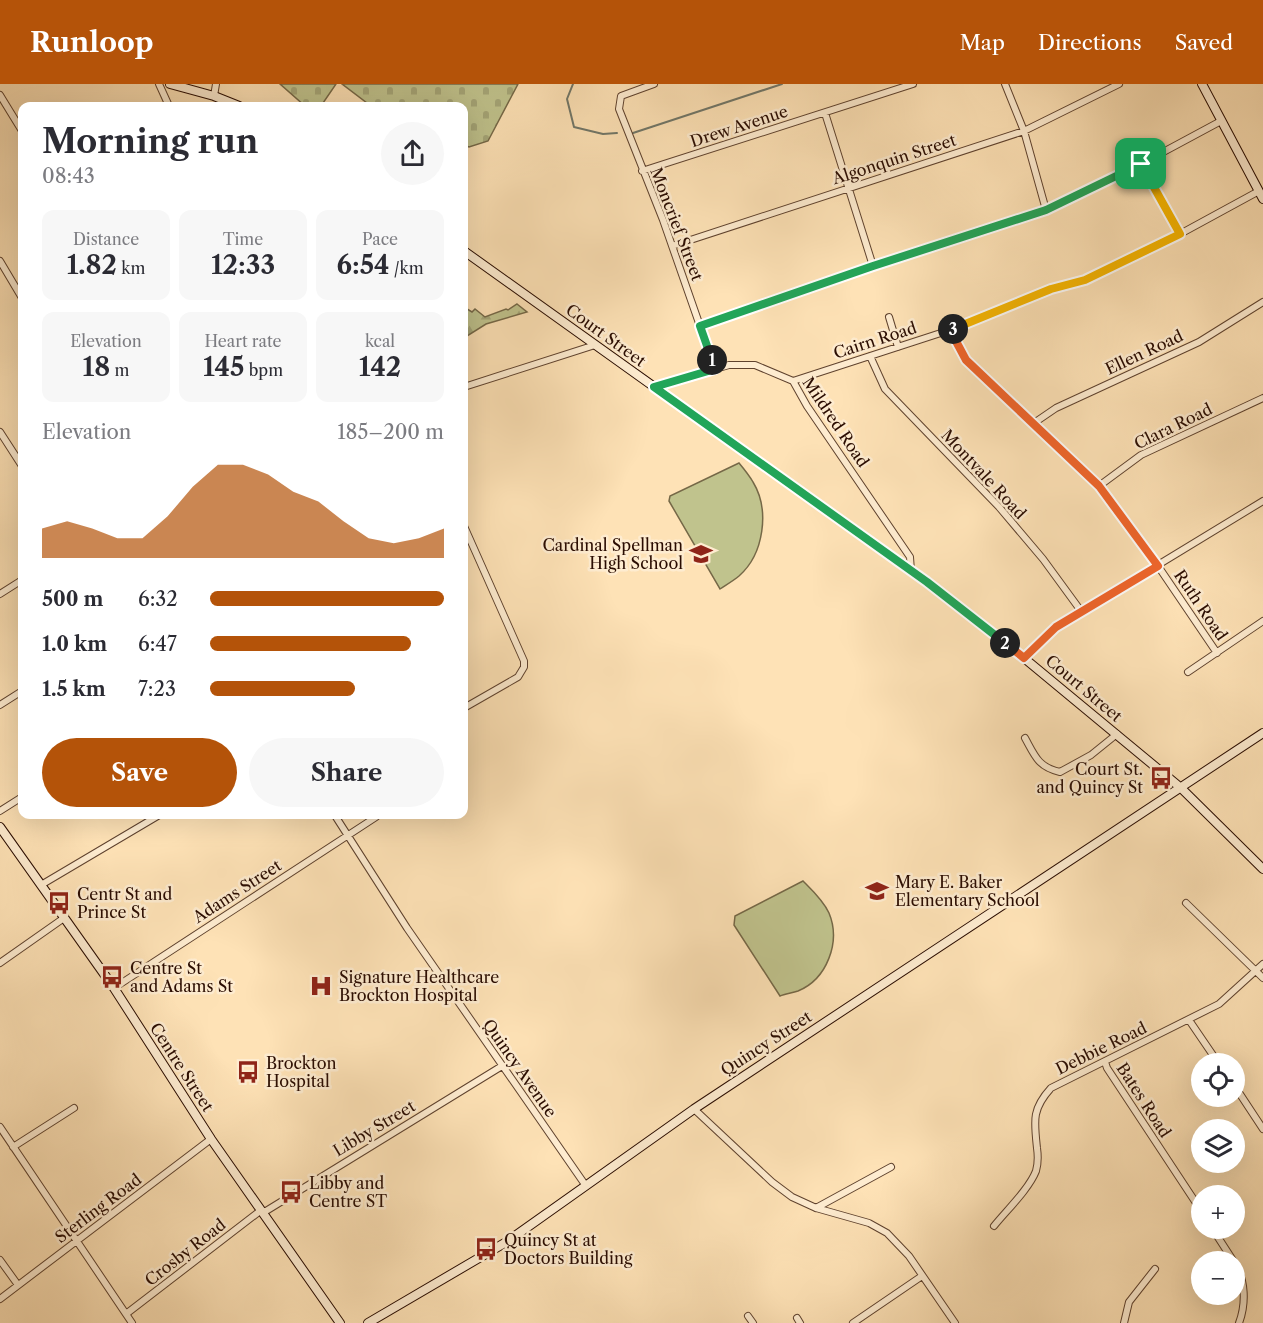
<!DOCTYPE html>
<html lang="en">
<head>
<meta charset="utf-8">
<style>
	body { margin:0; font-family:"Libre Caslon Text",serif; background:#f7f7f7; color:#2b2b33; height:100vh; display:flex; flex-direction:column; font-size:22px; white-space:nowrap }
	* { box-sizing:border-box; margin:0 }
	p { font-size:20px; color:#7c7c81 }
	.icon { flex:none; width:33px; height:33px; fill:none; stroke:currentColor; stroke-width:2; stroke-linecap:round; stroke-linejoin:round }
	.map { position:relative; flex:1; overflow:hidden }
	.side { position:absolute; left:18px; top:18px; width:450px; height:717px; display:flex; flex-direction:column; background:#fff; border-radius:12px; box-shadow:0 6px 24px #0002 }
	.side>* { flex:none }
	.buttons { position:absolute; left:1191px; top:969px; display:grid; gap:12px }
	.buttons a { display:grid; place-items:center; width:54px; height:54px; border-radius:50%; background:#fff; box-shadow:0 6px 24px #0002; font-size:30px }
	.pin { position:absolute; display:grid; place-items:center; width:51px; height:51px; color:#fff; margin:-26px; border-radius:12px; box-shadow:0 3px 9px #0006 }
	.km { position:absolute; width:30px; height:30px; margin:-15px; border-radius:50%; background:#222; color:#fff; font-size:16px; line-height:30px; text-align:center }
	.round { display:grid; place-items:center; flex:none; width:63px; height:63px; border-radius:32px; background:#f7f7f7 }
	.headline { display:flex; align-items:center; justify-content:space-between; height:102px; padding:0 24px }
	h1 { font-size:33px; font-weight:700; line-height:45px }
	.metrics { display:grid; grid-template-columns:repeat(3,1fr); gap:9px; height:102px; padding:6px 24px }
	.metrics div { display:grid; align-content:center; border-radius:12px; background:#f7f7f7; text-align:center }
	.metrics b { font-size:26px; font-weight:700 }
	.metrics small { font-size:16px; font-weight:400 }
	.metrics p { font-size:16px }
	.chart { height:168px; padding:12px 24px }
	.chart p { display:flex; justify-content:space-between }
	.chart svg { width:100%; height:108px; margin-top:6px; fill:#b45309; opacity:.7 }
	.button { display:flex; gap:12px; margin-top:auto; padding:12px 24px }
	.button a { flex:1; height:69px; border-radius:36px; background:#b45309; color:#fff; font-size:24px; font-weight:700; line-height:69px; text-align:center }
	.button a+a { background:#f7f7f7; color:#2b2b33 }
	ul { padding:0 24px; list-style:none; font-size:20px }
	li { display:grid; grid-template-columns:96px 72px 1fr; align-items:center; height:45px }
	li i { height:15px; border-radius:8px; background:#b45309 }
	header { display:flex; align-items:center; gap:36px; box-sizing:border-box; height:84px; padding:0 30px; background:#b45309; color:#fff }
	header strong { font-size:28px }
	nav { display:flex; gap:33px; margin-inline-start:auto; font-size:21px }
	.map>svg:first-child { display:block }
</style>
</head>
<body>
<header>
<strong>Runloop</strong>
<nav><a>Map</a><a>Directions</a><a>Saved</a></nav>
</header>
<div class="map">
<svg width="1263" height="1239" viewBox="0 0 1263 1239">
	<defs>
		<pattern id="forest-firs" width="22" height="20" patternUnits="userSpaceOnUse" patternTransform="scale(1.5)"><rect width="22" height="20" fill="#c0c38d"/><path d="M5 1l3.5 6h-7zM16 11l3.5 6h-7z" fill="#a5a678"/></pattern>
		<pattern id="cemetery-stones" width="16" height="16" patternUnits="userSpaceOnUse" patternTransform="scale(1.5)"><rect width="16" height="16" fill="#c0c38d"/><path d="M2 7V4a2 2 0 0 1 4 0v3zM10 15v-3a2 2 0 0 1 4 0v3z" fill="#a5a678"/></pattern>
	</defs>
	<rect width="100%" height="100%" fill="#fee2b6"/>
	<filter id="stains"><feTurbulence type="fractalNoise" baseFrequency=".00333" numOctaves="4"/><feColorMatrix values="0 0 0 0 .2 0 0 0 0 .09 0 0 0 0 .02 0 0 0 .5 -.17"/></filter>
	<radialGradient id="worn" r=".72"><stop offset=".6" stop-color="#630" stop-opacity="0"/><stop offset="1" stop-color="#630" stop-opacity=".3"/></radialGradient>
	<path fill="url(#forest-firs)" stroke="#756847" stroke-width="1.5" d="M517,220L527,228L486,240L464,254V223L472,228L475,225L485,233L506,225L508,226Z"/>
	<path fill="url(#cemetery-stones)" stroke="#756847" stroke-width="1.5" d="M280,0H336L321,22H305Z
		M342,0H518L488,57L469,63L464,61V22H371Z"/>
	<path fill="#c0c38d" stroke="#756847" stroke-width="1.5" d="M739,379C744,385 749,391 753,398C770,426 764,470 739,492C733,497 726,501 720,505L669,417L670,412Z
		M803,797C812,806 823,816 829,829C841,858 827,895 798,907C792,909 785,910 780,912L734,841L735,832Z"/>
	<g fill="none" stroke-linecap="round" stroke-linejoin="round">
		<path stroke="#717769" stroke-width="2" d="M573,0L567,15L574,43L603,50L617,49
			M633,49L782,0"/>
		<g stroke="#5f422e" stroke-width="8">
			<path id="street" d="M159,0L169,22
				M654,0L621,12L619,25L663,136L715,285
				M1005,0L1024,47L1046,126
				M0,11L22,47
				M214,12L216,0
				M825,29L873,182
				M1141,80L1180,150
				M642,87L913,0
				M672,162L1024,47L1119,0
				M0,177L22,214
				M889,233L898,263
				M700,242L873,182L1046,126L1141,80L1221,37
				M950,246L966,276L1099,402L1158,482L1217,569
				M870,272L885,305L999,423L1043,475L1081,527
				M793,297L950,246L1051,205L1085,196L1180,150L1259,107
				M464,303L595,261
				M654,303L729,281H755L793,297L807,322L910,473L911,487
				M1034,339L1056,324L1199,258L1263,218
				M0,348L22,382
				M1099,402L1141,371L1263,314
				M464,442L524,577V583L518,593L464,624
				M0,510L22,496
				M1024,574L1056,543L1263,417
				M1188,588L1263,537
				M0,621L22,607
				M1025,654C1035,672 1038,683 1060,688L1091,671L1117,650
				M0,727L22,713
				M334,730L407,844L586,1102
				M41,801L161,730
				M1186,819L1263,894
				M0,879L64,834
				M114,904L376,733
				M1189,936L1219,980
				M1105,978L1107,984L1202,1128
				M1234,1001L1263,1045
				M694,1025L772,1098L792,1113L816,1124L869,1139L887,1149L909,1172L955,1239
				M0,1043L132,1239
				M13,1063L74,1024
				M816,1124L891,1083
				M994,1142C1006,1127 1029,1105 1036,1087C1038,1080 1038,1071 1037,1064C1034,1036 1032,1025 1051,1004L1219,920L1263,880
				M1212,1144L1234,1178
				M0,1176L18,1201
				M1234,1178C1246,1196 1246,1220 1239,1239
				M0,1215L211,1055
				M126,1230L260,1127H266L502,982
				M748,1232L753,1239
				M797,1234L800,1239
				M853,1239L922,1192
				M1124,1239L1129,1218L1155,1185"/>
		</g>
		<g stroke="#2a0c01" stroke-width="10">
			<path id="secondary" d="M170,0L214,12L239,22
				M1202,0L1263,115
				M464,167L927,498L1024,574L1181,704L1263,785
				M0,743L114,904L211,1055L340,1239
				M368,1239L508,1157L694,1025L1263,649"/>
		</g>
		<use href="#street" stroke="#feecd0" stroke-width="6"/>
		<use href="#secondary" stroke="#feecd0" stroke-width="8"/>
	</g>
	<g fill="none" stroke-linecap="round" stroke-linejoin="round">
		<g stroke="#fff" stroke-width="12">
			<path id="split-1" d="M712,276L700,242L873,182L1046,126L1141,80"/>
		</g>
		<g stroke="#fff" stroke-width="12">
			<path id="split-2" d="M712,276L715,285L654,303L927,498L1005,559"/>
		</g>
		<g stroke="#fff" stroke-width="12">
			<path id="split-3" d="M953,245L950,246L966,276L1099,402L1158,482L1056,543L1024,574L1005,559"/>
		</g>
		<g stroke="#fff" stroke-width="12">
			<path id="split-4" d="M953,245L1051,205L1085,196L1180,150L1141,80"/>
		</g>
		<use href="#split-1" stroke="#22a559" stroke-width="8"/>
		<use href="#split-2" stroke="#22a559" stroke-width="8"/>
		<use href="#split-3" stroke="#f0652b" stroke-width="8"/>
		<use href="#split-4" stroke="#f5b400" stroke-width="8"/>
	</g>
	<defs>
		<g id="school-bare" transform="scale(1.8)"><path d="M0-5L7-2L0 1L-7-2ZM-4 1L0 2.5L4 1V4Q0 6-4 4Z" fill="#8f2418" stroke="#feecd0" stroke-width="2.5" paint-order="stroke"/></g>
		<g id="bus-bare" transform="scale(1.8)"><path d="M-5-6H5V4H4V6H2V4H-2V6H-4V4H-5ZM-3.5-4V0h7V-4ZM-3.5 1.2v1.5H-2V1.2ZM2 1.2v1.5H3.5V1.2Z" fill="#8f2418" stroke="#feecd0" stroke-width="2.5" paint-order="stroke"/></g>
		<g id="hospital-bare" transform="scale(1.8)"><path d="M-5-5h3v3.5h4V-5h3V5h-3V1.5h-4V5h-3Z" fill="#8f2418" stroke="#feecd0" stroke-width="2.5" paint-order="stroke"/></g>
	</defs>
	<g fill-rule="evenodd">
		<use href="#school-bare" x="701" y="470"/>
		<use href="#bus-bare" x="1161" y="694"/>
		<use href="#school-bare" x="877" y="807"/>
		<use href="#bus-bare" x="59" y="819"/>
		<use href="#bus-bare" x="112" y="893"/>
		<use href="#hospital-bare" x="321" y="902"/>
		<use href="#bus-bare" x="248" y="988"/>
		<use href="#bus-bare" x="291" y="1108"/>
		<use href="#bus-bare" x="486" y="1165"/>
	</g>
	<g text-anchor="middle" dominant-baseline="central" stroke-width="5" stroke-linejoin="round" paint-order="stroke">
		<g font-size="16" fill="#2a0c01" stroke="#feecd0">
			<text transform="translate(739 42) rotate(-18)">Drew Avenue</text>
			<text transform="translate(894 75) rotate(-18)">Algonquin Street</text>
			<text transform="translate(677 140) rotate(69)">Moncrief Street</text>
			<text transform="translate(606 251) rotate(36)">Court Street</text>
			<text transform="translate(875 256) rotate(-18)">Cairn Road</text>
			<text transform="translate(1144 268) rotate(-25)">Ellen Road</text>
			<text transform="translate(836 338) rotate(56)">Mildred Road</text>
			<text transform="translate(1173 342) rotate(-26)">Clara Road</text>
			<text transform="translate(984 390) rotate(47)">Montvale Road</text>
			<text transform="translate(1201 521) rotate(56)">Ruth Road</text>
			<text transform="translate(1084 604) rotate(40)">Court Street</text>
			<text transform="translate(237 807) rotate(-33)">Adams Street</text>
			<text transform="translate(766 959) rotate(-33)">Quincy Street</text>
			<text transform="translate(1101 964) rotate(-26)">Debbie Road</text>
			<text transform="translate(182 983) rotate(57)">Centre Street</text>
			<text transform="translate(520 984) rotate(55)">Quincy Avenue</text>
			<text transform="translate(1144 1016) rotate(57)">Bates Road</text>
			<text transform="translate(374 1044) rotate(-31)">Libby Street</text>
			<text transform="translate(98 1124) rotate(-37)">Sterling Road</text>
			<text transform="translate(185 1168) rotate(-38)">Crosby Road</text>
		</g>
		<g font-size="16" fill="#2a0c01" stroke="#feecd0" text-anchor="start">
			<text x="683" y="461" text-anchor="end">Cardinal Spellman<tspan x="683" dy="18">High School</tspan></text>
			<text x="1143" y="685" text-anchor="end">Court St.<tspan x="1143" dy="18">and Quincy St</tspan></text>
			<text x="895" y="798">Mary E. Baker<tspan x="895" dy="18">Elementary School</tspan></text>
			<text x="77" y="810">Centr St and<tspan x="77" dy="18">Prince St</tspan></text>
			<text x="130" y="884">Centre St<tspan x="130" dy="18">and Adams St</tspan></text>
			<text x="339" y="893">Signature Healthcare<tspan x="339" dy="18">Brockton Hospital</tspan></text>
			<text x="266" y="979">Brockton<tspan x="266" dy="18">Hospital</tspan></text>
			<text x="309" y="1099">Libby and<tspan x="309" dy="18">Centre ST</tspan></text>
			<text x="504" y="1156">Quincy St at<tspan x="504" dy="18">Doctors Building</tspan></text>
		</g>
	</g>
	<rect width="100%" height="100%" filter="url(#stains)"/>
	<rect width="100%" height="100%" fill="url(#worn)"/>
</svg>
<div class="buttons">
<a><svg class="icon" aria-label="locate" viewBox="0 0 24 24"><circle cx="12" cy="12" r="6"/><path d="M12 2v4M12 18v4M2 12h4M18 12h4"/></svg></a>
<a><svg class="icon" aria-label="layers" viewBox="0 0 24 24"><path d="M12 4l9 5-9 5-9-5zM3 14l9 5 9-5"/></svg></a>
<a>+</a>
<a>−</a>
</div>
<div class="pin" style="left:1141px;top:80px;background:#1e9e55"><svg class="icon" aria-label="arrive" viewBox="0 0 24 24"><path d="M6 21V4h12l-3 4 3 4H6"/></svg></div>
<b class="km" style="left:712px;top:276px">1</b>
<b class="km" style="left:1005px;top:559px">2</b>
<b class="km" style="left:953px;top:245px">3</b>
<section class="side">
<div class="headline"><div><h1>Morning run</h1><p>08:43</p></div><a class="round"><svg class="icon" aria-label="share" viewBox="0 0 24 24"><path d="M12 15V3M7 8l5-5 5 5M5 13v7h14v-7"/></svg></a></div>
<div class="metrics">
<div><p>Distance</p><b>1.82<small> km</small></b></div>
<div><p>Time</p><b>12:33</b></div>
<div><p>Pace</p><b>6:54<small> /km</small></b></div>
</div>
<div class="metrics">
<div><p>Elevation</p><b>18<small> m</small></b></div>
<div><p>Heart rate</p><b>145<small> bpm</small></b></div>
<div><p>kcal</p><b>142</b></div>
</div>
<div class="chart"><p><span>Elevation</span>185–200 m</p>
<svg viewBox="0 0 160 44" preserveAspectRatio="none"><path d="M0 44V32L10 29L20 32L30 36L40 36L50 27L60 15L70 6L80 6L90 10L100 17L110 21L120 29L130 36L140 38L150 36L160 32V44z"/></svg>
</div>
<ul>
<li><b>500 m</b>6:32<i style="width:100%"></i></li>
<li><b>1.0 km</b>6:47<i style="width:86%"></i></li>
<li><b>1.5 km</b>7:23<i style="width:62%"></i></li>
</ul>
<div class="button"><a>Save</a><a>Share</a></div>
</section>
</div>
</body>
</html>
